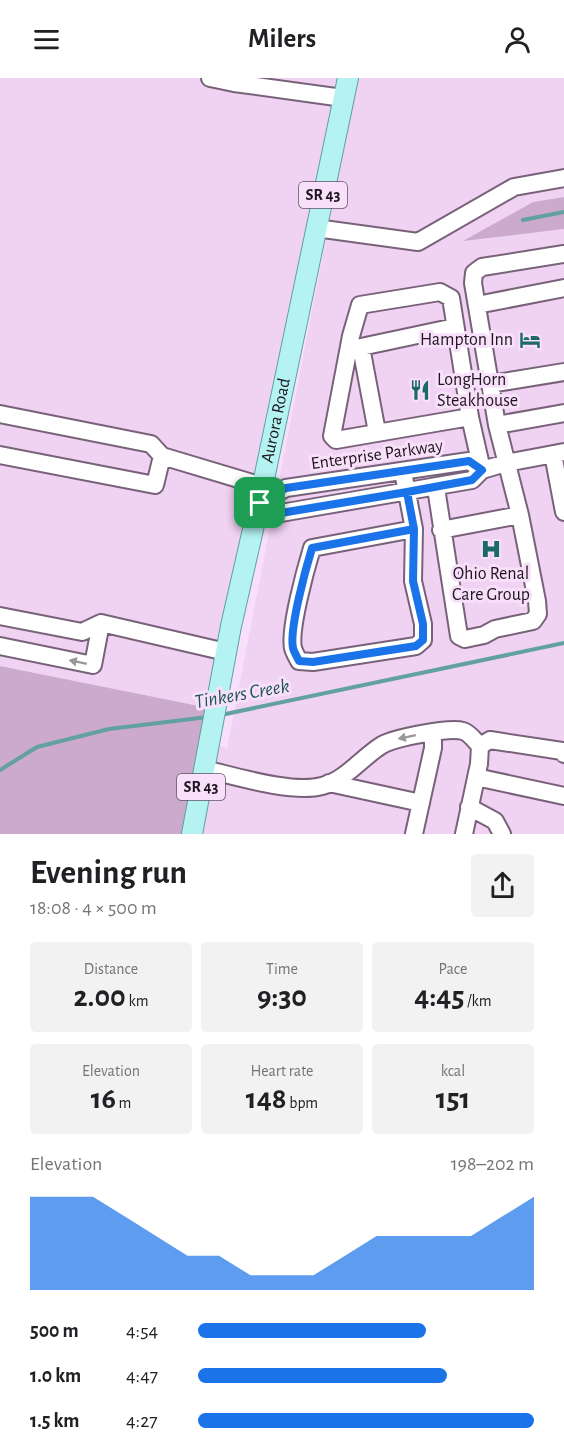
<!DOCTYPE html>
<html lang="en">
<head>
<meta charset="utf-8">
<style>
	body { margin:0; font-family:"Alegreya Sans",sans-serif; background:#f2f2f2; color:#202124; height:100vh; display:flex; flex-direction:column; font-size:22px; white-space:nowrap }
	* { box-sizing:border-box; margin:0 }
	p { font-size:20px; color:#757577 }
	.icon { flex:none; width:33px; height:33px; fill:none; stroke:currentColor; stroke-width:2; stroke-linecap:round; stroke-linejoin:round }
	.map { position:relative; height:756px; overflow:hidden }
	.side { display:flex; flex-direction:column; background:#fff; flex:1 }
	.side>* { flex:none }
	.pin { position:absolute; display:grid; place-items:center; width:51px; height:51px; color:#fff; margin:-26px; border-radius:12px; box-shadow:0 3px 9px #0006 }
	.round { display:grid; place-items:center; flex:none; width:63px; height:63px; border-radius:6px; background:#f2f2f2 }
	.head { display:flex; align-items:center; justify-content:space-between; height:102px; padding:0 30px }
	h1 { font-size:33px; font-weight:700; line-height:45px }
	.figures { display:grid; grid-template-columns:repeat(3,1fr); gap:9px; height:102px; padding:6px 30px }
	.figures div { display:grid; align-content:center; border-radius:6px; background:#f2f2f2; text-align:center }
	.figures b { font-size:30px; font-weight:700 }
	.figures small { font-size:16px; font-weight:400 }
	.figures p { font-size:16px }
	.chart { height:168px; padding:12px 30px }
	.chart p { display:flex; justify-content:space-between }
	.chart svg { width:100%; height:108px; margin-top:6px; fill:#1a73e8; opacity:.7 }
	ul { padding:0 30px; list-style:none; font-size:20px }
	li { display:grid; grid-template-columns:96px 72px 1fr; align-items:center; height:45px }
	li i { height:15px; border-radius:8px; background:#1a73e8 }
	header { display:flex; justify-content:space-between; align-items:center; height:78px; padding:0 30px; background:#fff; font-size:27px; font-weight:700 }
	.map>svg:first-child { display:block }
</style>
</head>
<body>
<header><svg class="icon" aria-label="menu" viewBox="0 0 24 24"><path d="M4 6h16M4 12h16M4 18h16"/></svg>Milers<svg class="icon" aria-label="person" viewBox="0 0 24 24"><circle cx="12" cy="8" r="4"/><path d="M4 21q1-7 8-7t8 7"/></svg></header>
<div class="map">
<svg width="564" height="756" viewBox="0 0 564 756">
	<rect width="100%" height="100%" fill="#f9e0fa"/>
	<path fill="#f0d2f2" d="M0,0H348L214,631L0,588Z
		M357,0H564V119L533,124L465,162L564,151V756H191L208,662L227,671Z"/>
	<path fill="#ccaace" d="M564,119V151L463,163L533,124Z
		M0,588L214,631L192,756H0Z"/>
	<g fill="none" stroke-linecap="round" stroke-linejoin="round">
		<path stroke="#62a1a0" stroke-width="4" d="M523,142L564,134
			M221,637L564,565
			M0,692L37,669L109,651L208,639"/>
		<g stroke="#786279" stroke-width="20">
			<path id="minor" d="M210,0L234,5L343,20
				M316,150L418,164L514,109L564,100
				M477,227L564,210
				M490,306L564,294
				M0,336L151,366L162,378L262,408
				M470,339L336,362L332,358L351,258L360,227L440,214L451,220L470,339L482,392
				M497,347L564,335
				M377,354L361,269L455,249
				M553,376L564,434
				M0,377L155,407L162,378
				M403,394L414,451L413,503L423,546V562L416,568L313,584L299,583C297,579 294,574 293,570C289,551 306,490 312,470L414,451
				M436,410L459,558L465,561L484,557L495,551L533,543L538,536L537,523L520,437L497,347L473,205L474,195L482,189L564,176
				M259,425L281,435L472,402L482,392L506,385L564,374
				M259,425L286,410L469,383L482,392
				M441,452L520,437
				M0,538L82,554L101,545L226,574
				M0,568L93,587L101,545
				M480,668L490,662L562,673L564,676
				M204,691C235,698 292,716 322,708C346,702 361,680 382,667C394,660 449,649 463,653C470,655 475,663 480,668L479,686L464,756
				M476,699L564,718
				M329,705L421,725
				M469,729L495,743L502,756
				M414,756L433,670V655"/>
		</g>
		<g stroke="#5fa0a2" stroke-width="22">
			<g id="major">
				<path id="s1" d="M192,756L231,548L259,425L348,0"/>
			</g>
		</g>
		<use href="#minor" stroke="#fff" stroke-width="16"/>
		<use href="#major" stroke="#b4f3f2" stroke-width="20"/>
	</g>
	<defs><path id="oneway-solid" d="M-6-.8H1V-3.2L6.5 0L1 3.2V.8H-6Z" transform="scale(1.5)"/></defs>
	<g fill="#9a969a">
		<use href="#oneway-solid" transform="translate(78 584) rotate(-168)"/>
		<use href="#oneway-solid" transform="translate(407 659) rotate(168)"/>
	</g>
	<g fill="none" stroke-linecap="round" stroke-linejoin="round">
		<g stroke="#fff" stroke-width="12">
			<path id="route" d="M260,425L281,435L407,414L414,451L413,503L423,546V562L416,568L313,584L299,583C297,579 294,574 293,570C289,551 306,490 312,470L414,451L407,414L472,402L482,392L469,383L293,409L286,410L260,425"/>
		</g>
		<use href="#route" stroke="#1a73e8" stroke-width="8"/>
	</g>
	<defs>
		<g id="hotel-bare" transform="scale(1.62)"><path d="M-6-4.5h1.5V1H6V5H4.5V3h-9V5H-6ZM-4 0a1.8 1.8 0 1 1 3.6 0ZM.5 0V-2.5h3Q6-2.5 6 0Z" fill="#1c6969" stroke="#f9e0fa" stroke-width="2.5" paint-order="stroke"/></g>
		<g id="restaurant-bare" transform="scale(1.62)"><path d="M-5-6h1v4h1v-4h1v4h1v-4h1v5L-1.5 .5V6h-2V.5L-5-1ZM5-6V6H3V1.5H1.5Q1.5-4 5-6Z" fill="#1c6969" stroke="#f9e0fa" stroke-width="2.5" paint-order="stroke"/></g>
		<g id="hospital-bare" transform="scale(1.62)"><path d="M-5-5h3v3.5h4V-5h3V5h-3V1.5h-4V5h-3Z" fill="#1c6969" stroke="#f9e0fa" stroke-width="2.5" paint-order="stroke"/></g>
	</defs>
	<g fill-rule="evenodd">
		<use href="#hotel-bare" x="530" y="262"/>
		<use href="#restaurant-bare" x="420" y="312"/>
		<use href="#hospital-bare" x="491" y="471"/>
	</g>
	<g text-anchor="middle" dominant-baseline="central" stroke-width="6" stroke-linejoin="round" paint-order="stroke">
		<g fill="#f9e0fa" stroke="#605361" stroke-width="1.5">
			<rect x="299" y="104" width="48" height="26" rx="4.5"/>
			<rect x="177" y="696" width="48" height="26" rx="4.5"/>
		</g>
		<g font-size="16" font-weight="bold" fill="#1e161f">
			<text x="323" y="117">SR 43</text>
			<text x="201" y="709">SR 43</text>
		</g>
		<g font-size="18" fill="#1e161f" stroke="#f9e0fa" text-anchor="end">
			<text x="513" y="262">Hampton Inn</text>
			<text x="437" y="302" text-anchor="start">LongHorn<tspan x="437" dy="21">Steakhouse</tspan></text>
			<text x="491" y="496" text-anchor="middle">Ohio Renal<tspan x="491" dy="21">Care Group</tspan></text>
		</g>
		<g font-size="18" fill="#1e161f" stroke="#f9e0fa">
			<text stroke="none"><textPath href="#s1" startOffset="422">Aurora Road</textPath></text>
			<text transform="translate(377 377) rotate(-8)">Enterprise Parkway</text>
		</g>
		<g font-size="20" font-style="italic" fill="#1d5554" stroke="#f9e0fa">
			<text transform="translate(242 616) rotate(-10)">Tinkers Creek</text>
		</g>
	</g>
</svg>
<div class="pin" style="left:260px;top:425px;background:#1e9e55"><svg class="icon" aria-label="arrive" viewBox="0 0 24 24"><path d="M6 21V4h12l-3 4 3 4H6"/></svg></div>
</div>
<section class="side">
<div class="head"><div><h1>Evening run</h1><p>18:08 · 4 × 500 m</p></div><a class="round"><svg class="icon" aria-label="share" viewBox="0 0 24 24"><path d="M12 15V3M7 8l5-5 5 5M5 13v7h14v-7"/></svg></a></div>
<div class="figures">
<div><p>Distance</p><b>2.00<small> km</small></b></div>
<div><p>Time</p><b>9:30</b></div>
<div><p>Pace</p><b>4:45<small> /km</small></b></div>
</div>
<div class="figures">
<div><p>Elevation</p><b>16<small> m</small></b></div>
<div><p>Heart rate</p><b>148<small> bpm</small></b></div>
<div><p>kcal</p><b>151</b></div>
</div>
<div class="chart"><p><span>Elevation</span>198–202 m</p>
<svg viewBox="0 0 160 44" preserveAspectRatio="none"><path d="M0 44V6L10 6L20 6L30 14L40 22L50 30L60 30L70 38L80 38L90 38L100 30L110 22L120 22L130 22L140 22L150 14L160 6V44z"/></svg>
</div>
<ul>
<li><b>500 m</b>4:54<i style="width:68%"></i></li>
<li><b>1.0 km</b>4:47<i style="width:74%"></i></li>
<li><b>1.5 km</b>4:27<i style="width:100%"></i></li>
</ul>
</section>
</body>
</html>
